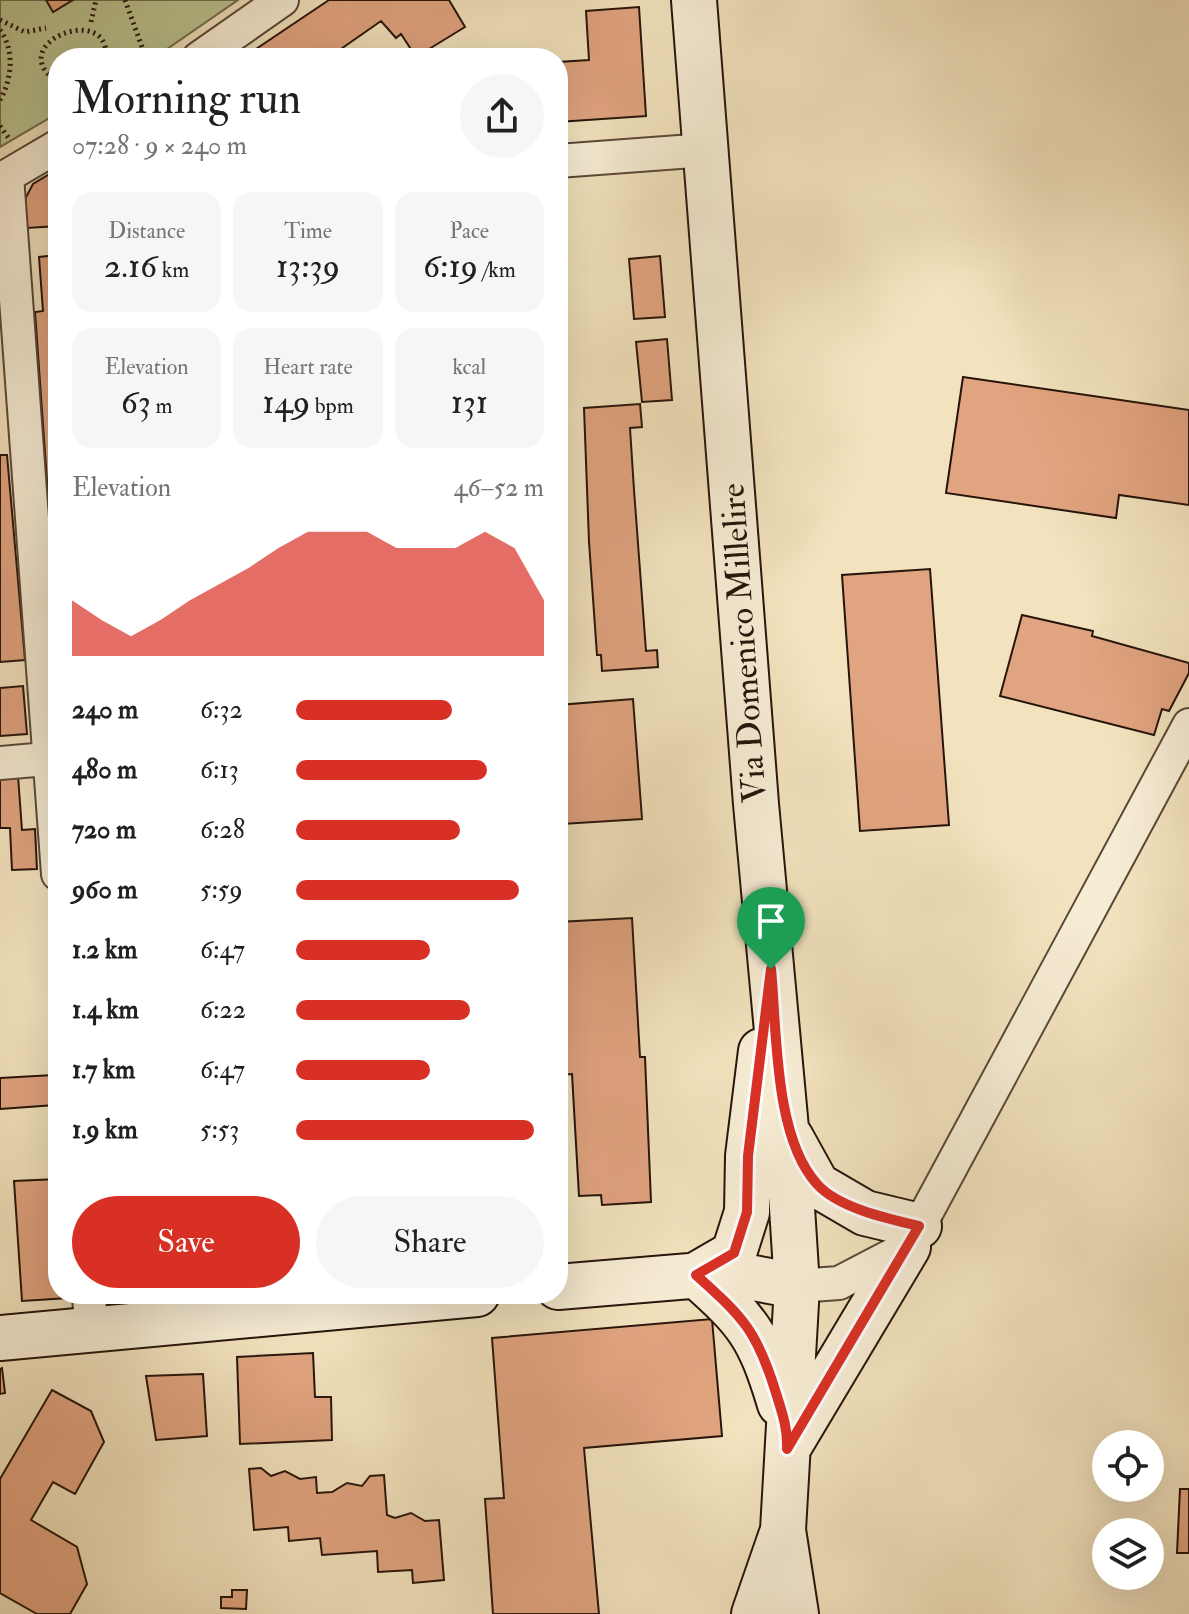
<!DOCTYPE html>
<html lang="en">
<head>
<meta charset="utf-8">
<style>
	body { margin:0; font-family:"IM FELL Double Pica",serif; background:#f6f6f6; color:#202124; height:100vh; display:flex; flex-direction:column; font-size:30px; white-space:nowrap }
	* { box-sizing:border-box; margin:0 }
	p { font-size:26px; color:#757577 }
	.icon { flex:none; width:44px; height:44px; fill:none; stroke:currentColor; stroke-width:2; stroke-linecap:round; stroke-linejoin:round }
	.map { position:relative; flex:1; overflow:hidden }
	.sheet { position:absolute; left:48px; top:48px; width:520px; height:1256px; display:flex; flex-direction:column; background:#fff; border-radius:32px; box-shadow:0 8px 32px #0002 }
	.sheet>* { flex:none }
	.tools { position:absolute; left:1092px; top:1430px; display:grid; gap:16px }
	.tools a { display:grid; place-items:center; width:72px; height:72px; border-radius:50%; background:#fff; box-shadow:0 8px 32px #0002; font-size:40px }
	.pin { position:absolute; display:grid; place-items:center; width:68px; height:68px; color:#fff; margin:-82px -34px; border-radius:50% 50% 50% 0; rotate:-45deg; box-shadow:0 0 8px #0007 }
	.pin .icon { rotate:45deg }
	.round { display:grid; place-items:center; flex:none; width:84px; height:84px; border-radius:42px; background:#f6f6f6 }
	.overview { display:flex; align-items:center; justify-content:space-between; height:136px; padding:0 24px }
	h1 { font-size:44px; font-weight:600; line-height:60px }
	.metrics { display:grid; grid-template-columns:repeat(3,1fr); gap:12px; height:136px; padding:8px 24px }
	.metrics div { display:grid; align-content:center; border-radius:20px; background:#f6f6f6; text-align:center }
	.metrics b { font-size:34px; font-weight:600 }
	.metrics small { font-size:22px; font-weight:400 }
	.metrics p { font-size:22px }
	.chart { height:224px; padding:16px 24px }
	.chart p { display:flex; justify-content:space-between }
	.chart svg { width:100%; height:144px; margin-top:8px; fill:#d93025; opacity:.7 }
	.primary-button { display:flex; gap:16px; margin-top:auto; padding:16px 24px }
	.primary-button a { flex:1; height:92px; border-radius:48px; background:#d93025; color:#fff; font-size:32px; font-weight:600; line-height:92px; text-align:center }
	.primary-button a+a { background:#f6f6f6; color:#202124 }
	ul { padding:0 24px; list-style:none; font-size:26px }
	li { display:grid; grid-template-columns:128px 96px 1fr; align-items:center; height:60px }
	li i { height:20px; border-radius:10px; background:#d93025 }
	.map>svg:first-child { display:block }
</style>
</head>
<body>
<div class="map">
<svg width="1189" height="1614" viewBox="0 0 1189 1614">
	<rect width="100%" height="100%" fill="#f2e3be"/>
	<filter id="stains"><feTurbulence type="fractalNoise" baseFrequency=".0025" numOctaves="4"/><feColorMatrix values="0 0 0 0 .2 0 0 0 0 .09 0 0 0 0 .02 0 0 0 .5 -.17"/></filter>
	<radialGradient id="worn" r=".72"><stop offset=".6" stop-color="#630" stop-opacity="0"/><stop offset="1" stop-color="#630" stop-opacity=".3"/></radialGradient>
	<path fill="#bac491" stroke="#706c4e" stroke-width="2" d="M0,0H238L154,58H58V113L0,147Z"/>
	<path fill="#e1a480" stroke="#26140b" stroke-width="2" d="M46,0H73L53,12Z
		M329,0H449L465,27L416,57L401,34L396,38L381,21L328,58H262L256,49Z
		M639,7L646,116L558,122V62L589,60L586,11Z
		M58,169V226L27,228L25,199L33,184Z
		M58,255V636L35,312L43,311L39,257Z
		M660,256L665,317L634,319L629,259Z
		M667,339L672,400L642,402L636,342Z
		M963,377L1189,410V505L1119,495L1116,518L946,493Z
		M640,404L642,427L630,428L634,490L646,651L657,650L658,667L602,671L601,655H597L589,542L584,408Z
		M0,455H7L25,660L0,662Z
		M930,569L949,825L860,831L842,575Z
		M1022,615L1093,631L1092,636L1189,663V673L1169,711L1162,709L1154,735L1000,696Z
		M23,686L27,734L0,736V688Z
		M633,699L642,819L562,824L558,705Z
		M18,776L22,830L35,829L37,869L12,870L10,828H0V777Z
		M632,918L640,1057H645L651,1202L602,1205L601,1195L579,1196L572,1074L561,1075L558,922Z
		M53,1075L55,1105L0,1109V1078Z
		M58,1179V1294H69V1298L22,1301L14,1181Z
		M712,1319L722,1436L584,1448L599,1614H493L485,1499L504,1498L492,1338Z
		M313,1353L315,1397H331L332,1440L240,1444L237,1357Z
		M2,1368L5,1393L0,1394V1369Z
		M203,1374L207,1436L156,1440L146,1376Z
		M52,1390L91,1411L104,1442L75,1494L53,1482L31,1520L77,1547L87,1584L70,1614H37L0,1593V1479Z
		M261,1468L271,1476L285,1471L300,1479L316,1477L317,1493L332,1492L347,1483L362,1486L370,1476L384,1475L387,1515L395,1518L411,1513L425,1521L439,1520L444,1580L413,1583L412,1570L378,1572L377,1551L322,1555L320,1538L289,1541L288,1527L254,1530L249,1469Z
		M1180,1489H1189V1553H1177Z
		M232,1590H247L246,1609L221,1608V1597H232Z"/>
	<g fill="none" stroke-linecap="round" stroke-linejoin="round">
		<g stroke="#594838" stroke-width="36">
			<path id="street" d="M199,58L282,0
				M558,161L706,150
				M7,176L58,874
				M0,180L58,146
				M0,763L58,758
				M797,1286L839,1283L908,1247L1189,725
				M89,1294L91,1329"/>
		</g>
		<g stroke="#26140b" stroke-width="48">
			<path id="secondary" d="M694,0L756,804L789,1161L797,1286L783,1530L796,1614
				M791,1138L817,1185L865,1213L919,1226
				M696,1275L734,1253L747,1212L748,1156L761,1051
				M696,1275C749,1322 759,1335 780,1404
				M558,1287L726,1273L797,1286
				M0,1338L477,1294
				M791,1443L908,1247
				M754,1614L781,1536"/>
		</g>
		<path stroke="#26140b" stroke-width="5" stroke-dasharray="2 4" stroke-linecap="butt" d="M125,0L146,58
			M0,20L25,32L46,28
			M91,22L96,0
			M0,30C15,50 12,79 0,100
			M58,82C0,45 110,0 106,58
			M0,126L10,140"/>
		<use href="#street" stroke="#f7edd5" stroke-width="32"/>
		<use href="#secondary" stroke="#f7edd5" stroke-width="44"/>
	</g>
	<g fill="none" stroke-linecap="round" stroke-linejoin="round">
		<g stroke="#fff" stroke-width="16">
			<path id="route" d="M771,969C777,1031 774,1137 817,1184C838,1208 889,1219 919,1226L787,1449C788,1429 782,1412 776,1393C757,1331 744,1318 696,1275L734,1253L747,1212L748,1156Z"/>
		</g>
		<use href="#route" stroke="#d93025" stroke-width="10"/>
	</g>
	<g text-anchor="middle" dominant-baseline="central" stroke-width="6" stroke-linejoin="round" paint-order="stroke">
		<g font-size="34" fill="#26140b" stroke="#f7edd5">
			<text transform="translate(744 643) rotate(-94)">Via Domenico Millelire</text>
		</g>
	</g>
	<rect width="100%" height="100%" filter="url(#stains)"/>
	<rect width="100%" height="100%" fill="url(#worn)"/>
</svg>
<div class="tools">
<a><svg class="icon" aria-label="locate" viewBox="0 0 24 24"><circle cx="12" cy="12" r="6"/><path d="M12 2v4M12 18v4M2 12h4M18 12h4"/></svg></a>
<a><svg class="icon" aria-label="layers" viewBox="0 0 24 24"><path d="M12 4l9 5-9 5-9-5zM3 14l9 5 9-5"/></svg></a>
</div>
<div class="pin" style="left:771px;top:969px;background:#1e9e55"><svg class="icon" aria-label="arrive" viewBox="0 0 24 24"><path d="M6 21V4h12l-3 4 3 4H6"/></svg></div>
<section class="sheet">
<div class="overview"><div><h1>Morning run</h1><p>07:28 · 9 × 240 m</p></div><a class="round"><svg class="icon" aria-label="share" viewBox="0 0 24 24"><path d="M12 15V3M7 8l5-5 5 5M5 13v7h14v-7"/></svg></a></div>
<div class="metrics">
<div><p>Distance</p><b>2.16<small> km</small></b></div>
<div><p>Time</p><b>13:39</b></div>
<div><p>Pace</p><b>6:19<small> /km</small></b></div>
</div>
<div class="metrics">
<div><p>Elevation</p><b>63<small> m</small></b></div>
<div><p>Heart rate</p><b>149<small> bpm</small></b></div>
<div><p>kcal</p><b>131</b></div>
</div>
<div class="chart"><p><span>Elevation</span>46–52 m</p>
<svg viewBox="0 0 160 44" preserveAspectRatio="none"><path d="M0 44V27L10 33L20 38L30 33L40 27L50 22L60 17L70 11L80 6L90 6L100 6L110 11L120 11L130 11L140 6L150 11L160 27V44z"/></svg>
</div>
<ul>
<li><b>240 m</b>6:32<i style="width:63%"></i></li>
<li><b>480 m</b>6:13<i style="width:77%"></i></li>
<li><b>720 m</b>6:28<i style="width:66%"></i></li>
<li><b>960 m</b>5:59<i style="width:90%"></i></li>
<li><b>1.2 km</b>6:47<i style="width:54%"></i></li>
<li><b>1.4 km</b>6:22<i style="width:70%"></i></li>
<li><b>1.7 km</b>6:47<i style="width:54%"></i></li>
<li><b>1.9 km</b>5:53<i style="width:96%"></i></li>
</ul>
<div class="primary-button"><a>Save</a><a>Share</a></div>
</section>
</div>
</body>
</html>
